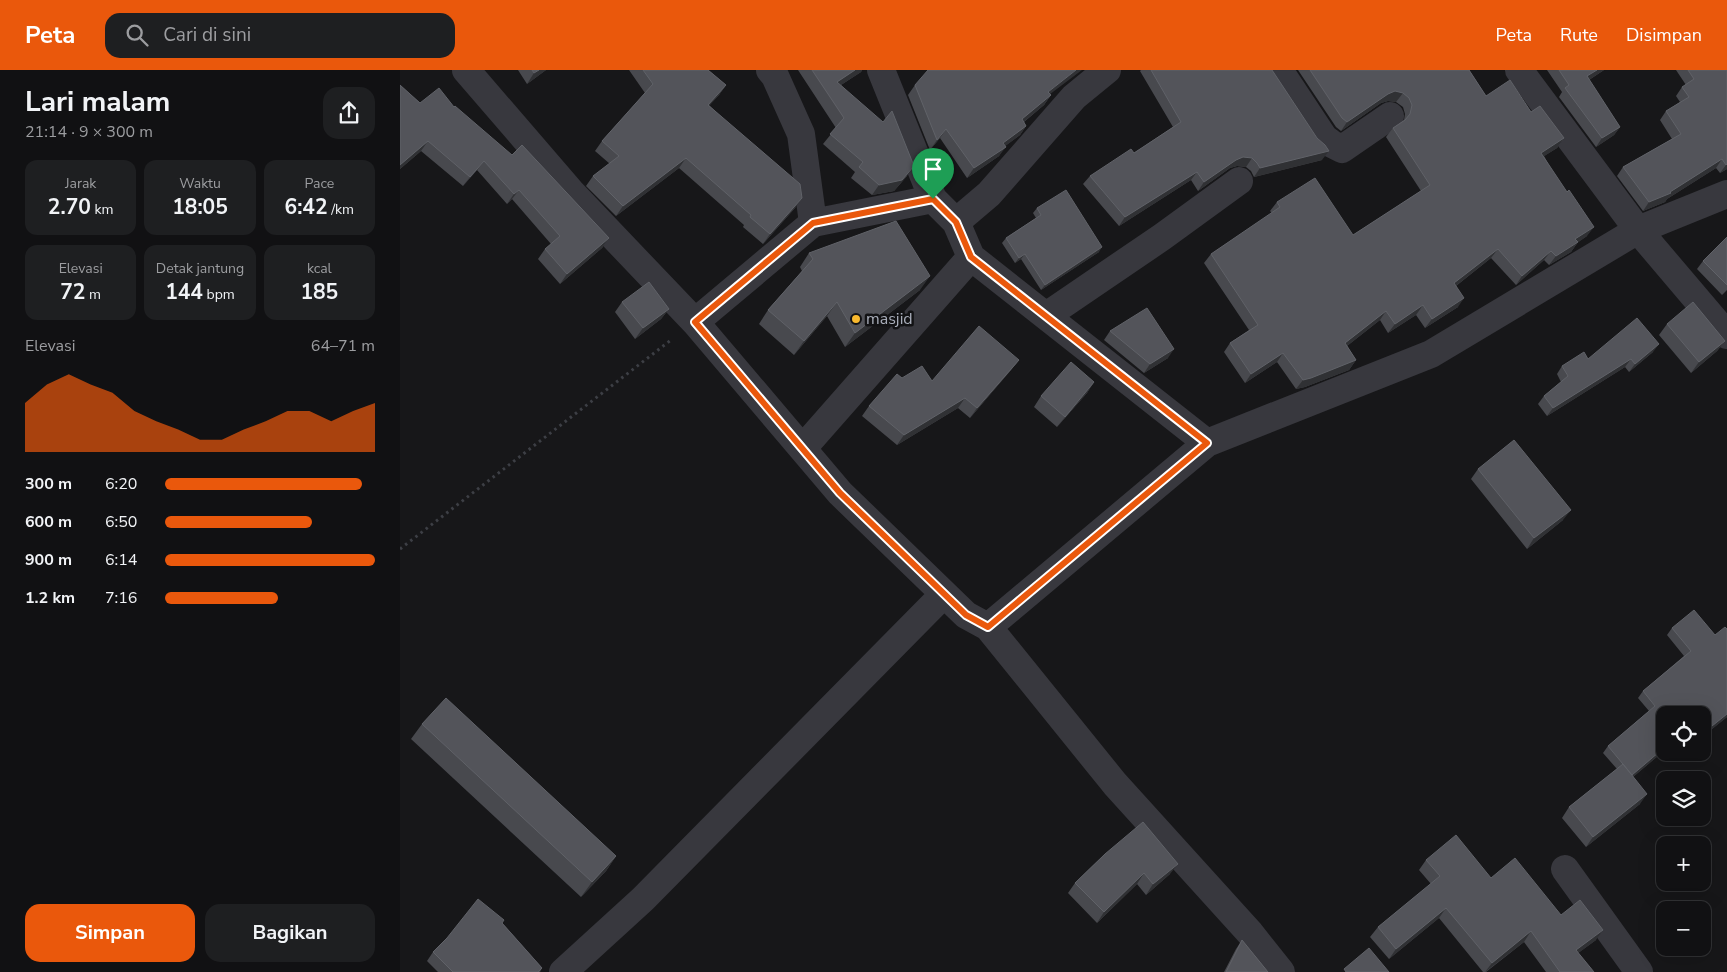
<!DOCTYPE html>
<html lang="id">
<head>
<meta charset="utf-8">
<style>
	body { margin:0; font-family:"Nunito Sans",sans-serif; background:#1e1f21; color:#f1f3f6; height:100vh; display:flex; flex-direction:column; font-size:19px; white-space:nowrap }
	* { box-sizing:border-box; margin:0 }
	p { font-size:16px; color:#9c9da0 }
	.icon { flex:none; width:28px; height:28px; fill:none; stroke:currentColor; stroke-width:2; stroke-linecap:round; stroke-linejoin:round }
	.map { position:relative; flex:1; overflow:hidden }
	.side { display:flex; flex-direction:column; background:#111113; width:400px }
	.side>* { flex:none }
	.controls { position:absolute; left:1256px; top:636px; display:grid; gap:10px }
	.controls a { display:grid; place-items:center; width:55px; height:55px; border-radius:10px; background:#111113; box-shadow:0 5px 20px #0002,0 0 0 1px #303133; font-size:25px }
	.pin { position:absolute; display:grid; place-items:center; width:42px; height:42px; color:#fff; margin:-51px -21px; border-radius:50% 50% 50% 0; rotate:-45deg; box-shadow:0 0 5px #0007 }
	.pin .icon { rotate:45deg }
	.round { display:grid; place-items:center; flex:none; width:52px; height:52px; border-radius:15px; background:#1e1f21 }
	.overview { display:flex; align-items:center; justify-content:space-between; height:85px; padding:0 25px }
	h1 { font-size:28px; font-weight:700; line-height:38px }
	.figures { display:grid; grid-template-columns:repeat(3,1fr); gap:8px; height:85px; padding:5px 25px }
	.figures div { display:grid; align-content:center; border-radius:12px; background:#1e1f21; text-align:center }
	.figures b { font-size:21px; font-weight:700 }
	.figures small { font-size:14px; font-weight:400 }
	.figures p { font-size:14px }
	.chart { height:140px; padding:10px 25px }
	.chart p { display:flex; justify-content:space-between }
	.chart svg { width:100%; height:90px; margin-top:5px; fill:#ea580c; opacity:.7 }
	.cta { display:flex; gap:10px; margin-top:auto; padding:10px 25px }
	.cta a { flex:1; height:58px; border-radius:15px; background:#ea580c; color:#fff; font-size:20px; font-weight:700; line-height:58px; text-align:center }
	.cta a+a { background:#1e1f21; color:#f1f3f6 }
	ul { padding:0 25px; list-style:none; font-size:16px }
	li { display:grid; grid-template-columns:80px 60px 1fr; align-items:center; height:38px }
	li i { height:12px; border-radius:6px; background:#ea580c }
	header { display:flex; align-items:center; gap:30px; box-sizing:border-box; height:70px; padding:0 25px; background:#ea580c; color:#fff }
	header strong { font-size:24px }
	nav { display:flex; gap:28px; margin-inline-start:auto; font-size:18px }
	.search { width:350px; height:45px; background:#1e1f21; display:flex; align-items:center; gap:12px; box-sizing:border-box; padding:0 18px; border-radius:15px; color:#9c9da0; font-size:19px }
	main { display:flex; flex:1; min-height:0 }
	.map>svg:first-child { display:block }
</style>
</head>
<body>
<header>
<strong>Peta</strong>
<div class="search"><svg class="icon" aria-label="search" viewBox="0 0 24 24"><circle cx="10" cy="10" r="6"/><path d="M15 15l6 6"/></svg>Cari di sini</div>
<nav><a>Peta</a><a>Rute</a><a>Disimpan</a></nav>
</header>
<main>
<section class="side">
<div class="overview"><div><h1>Lari malam</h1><p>21:14 · 9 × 300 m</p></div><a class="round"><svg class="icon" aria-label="share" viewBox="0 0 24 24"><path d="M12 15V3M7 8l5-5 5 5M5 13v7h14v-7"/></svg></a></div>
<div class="figures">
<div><p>Jarak</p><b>2.70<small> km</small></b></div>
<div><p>Waktu</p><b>18:05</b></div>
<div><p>Pace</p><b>6:42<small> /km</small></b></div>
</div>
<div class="figures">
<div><p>Elevasi</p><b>72<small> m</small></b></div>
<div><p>Detak jantung</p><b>144<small> bpm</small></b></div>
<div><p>kcal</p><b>185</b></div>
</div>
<div class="chart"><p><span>Elevasi</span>64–71 m</p>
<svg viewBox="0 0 160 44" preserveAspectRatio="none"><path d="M0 44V20L10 11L20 6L30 11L40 15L50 24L60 29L70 33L80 38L90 38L100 33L110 29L120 24L130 24L140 29L150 24L160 20V44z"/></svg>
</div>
<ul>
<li><b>300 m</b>6:20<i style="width:94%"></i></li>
<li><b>600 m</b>6:50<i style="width:70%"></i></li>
<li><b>900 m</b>6:14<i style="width:100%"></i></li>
<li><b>1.2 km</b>7:16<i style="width:54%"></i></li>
</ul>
<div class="cta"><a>Simpan</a><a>Bagikan</a></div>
</section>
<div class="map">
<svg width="1327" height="902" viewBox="0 0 1327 902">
	<rect width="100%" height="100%" fill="#171719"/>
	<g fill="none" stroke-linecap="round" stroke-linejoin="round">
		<path stroke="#3d3f45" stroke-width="3" stroke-dasharray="2.5 4" stroke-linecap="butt" d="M0,479L271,270"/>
		<path stroke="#38383e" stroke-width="28" d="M66,0L171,122L295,252L440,423L566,545L588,557L715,714L850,863L881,902
			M370,0L375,6L401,64L413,153
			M481,0L533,129
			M879,0L924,68L932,74L942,79L990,46
			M1119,0L1238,160L1327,265
			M556,152L589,124L674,27L707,0
			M646,246L762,167L839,111
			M295,252L413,153L533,129L556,152L571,187L807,373L1031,284L1238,160L1327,124
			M403,378L571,187
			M588,557L807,373
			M1165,799L1239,902
			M163,902L243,829L543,525"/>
	</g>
	<path fill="#48494e" d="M118,0H146L127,14Z
		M229,0H308L326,15L319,25L309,35L402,128L395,138L363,174L343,157L344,155L279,98L216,146L186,116L193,106L210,94L195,81L202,71L245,23Z
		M398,0H462L461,2L441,15L507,106L494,121L472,125L451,108L455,102L423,74L436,58Z
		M741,0H872L922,90L854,107L851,101L846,97L837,96L830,98L798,121L791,110L719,156L683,114L690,106L734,83L773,57L740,1Z
		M898,0H1069L1086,26L1131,42L1164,68L1157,78L1144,86L1187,166L1178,172L1171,182L1149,195L1144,190L1116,215L1091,188L1056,216L1058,237L1025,258L1016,245L988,263L980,250L947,276L956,290L949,300L905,317L896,319L877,292L845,313L824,282L830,273L849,260L804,193L811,184L872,143L870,141L877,132L953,165L1021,121L986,67L993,58L1004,50L1005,44L1003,37L996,32L988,31L981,33L941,61L936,57Z
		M1147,0H1204L1189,10L1220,57L1214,65L1196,77L1159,27L1162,22Z
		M1276,0H1327V99L1320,103L1316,98L1267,129L1265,132L1243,141L1217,106L1223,97L1272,69L1260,50L1266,41L1280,32L1276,26L1282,17L1286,15Z
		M0,15L20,33L54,37L209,168L202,178L160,214L138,189L145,179L151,174L112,129L107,134L77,100L63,116L21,81L0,99Z
		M515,15L650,24L651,25L644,35L624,52L626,56L620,65L605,76L599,86L567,108L540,68L530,80L508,25Z
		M637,138L699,182L641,220L621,189L615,193L602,173L606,168L636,148L633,143Z
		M1327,167V220L1322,225L1297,199L1303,191Z
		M409,183L520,220L445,277L427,246L394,285L359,254L368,240L402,201L400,197Z
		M222,232L269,239L261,249L235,269L215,242Z
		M1267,254L1325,271L1317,281L1291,303L1259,265Z
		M710,261L768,288L744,303L704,270Z
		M1253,282L1229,302L1225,297L1147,346L1138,334L1144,326L1161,312L1157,304L1162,296L1188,289Z
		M619,290L611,300L570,348L558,338L497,375L462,346L469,336L502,308L532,311Z
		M694,312L687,323L657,357L634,337L641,326Z
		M1078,399L1163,450L1127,479L1071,409Z
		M1272,558L1315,565L1327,559V647L1302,667L1265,645V680L1233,707L1240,734L1186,777L1162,748L1169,737L1217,699L1203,683L1208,676L1249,641L1238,628L1243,621L1284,586L1267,565Z
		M22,654L216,786L206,801L181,827L11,669Z
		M1268,682H1284L1274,691Z
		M705,784L770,804L746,825L737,814L697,853L668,823L675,813Z
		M1026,790L1091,808L1161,845L1196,870L1178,883L1194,902H1146L1124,872L1086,902H1083L1039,848L989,889L970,867L978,857L1031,814L1019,800Z
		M102,853L142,898L140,902H38L27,891L33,882Z
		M842,870L868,902H824L836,879Z"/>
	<path fill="#303134" d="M139,0H146L127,14L134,3Z
		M455,0H462L461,2L430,22L437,12Z
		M676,0H682L641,31L648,22Z
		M1197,0H1204L1181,15L1187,6Z
		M326,15L319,25L302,44L308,35Z
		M995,21L1003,23L996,32L988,31L981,33L941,61L947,52L988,24Z
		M651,25L644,35L615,59L622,49Z
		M626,56L620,65L596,83L603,73Z
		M1220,57L1214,65L1196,77L1202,68Z
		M546,59L540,68L530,80L537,70Z
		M1164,68L1157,78L1135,92L1141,83Z
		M28,71L21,81L0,99V95Z
		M606,77L599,86L567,108L574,98Z
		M929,81L922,90L854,107L860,98Z
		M843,87L852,88L846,97L837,96L830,98L798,121L804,112L836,90Z
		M286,88L279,98L216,146L223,136Z
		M1322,89L1316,98L1267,129L1265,132L1243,141L1249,132L1270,122Z
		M84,91L77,100L63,116L70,107Z
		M1327,94V99L1320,103L1326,95Z
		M514,96L507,106L494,121L472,125L479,115Z
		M797,102L791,110L719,156L725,147Z
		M119,120L112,129L107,134L114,124Z
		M402,128L395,138L363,174L370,164Z
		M1194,157L1187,166L1176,174L1178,172L1171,182L1149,195L1156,186L1175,169Z
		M209,168L202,178L160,214L167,204Z
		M702,177L699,182L641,220L645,215Z
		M1098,179L1091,188L1048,222L1054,213Z
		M1151,181L1144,190L1116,215L1122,206Z
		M625,184L621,189L615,193L619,188Z
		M530,206L520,220L445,277L455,263Z
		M1064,228L1058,237L1025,258L1032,249Z
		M437,232L427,246L394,285L404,271Z
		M1023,235L1016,245L988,263L995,254Z
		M269,239L261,249L235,269L243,258Z
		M986,241L980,250L938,283L945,273Z
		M1325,271L1317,281L1291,303L1299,292Z
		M1259,274L1253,282L1229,302L1235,294Z
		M774,279L768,288L744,303L750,294Z
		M883,283L877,292L845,313L851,304Z
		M1231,289L1225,297L1147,346L1153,338Z
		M619,290L611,300L570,348L577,338Z
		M956,290L949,300L905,317L896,319L903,310Z
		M694,312L687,323L657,357L665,347Z
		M565,328L558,338L497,375L504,365Z
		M1171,440L1163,450L1127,479L1134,468Z
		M1327,644V647L1302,667V664Z
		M1265,677V680L1227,712L1232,705Z
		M1280,682H1284L1274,691L1279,684Z
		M1247,724L1240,734L1186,777L1193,767Z
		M216,786L206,801L181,827L192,812Z
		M778,794L770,804L746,825L753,814Z
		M744,803L737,814L697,853L704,842Z
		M1046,838L1039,848L989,889L996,879Z
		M1203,860L1196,870L1169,890L1176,880Z
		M1131,861L1124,872L1085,902L1092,893Z"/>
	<path fill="#53545a" stroke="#606268" d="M132,0H139L134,3Z
		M243,0H308L326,15L308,35L400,114L402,128L370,164L350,147L351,145L286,88L223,136L193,106L219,86L202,71L253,14Z
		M412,0H455L437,12L483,52L492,41L514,96L502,110L479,115L459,97L463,92L430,64L444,48Z
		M528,0H676L648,22L651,25L622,49L626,56L603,73L606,77L574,98L546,59L537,70L515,15Z
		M751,0H872L917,68L925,75L929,81L860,98L857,93L852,88L843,87L836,90L804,112L797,102L725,147L690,106L731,79L734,83L781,52Z
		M910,0H1069L1086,26L1110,10L1131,42L1140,36L1164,68L1141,83L1167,122L1169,120L1194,157L1175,169L1178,172L1156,186L1151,181L1122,206L1098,179L1054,213L1064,228L1032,249L1023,235L995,254L986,241L945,273L956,290L911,308L903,310L883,283L851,304L830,273L858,255L811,184L880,137L877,132L915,108L953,165L1030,115L993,58L1005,50L1010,44L1012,35L1009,28L1003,23L995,21L988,24L947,52L942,48Z
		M1159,0H1197L1187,6L1220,57L1202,68L1165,18L1169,15Z
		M1288,0H1327V94L1326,95L1322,89L1270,122L1271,123L1249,132L1223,97L1281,64L1266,41L1289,27L1282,17L1294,9Z
		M0,15L20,33L39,18L54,37L55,36L112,85L122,75L209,168L167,204L145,179L160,166L119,120L114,124L84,91L70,107L28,71L0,95Z
		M666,120L702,177L645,215L625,184L619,188L606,168L641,145L637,138Z
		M496,151L530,206L455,263L437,232L404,271L368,240L413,189L409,183Z
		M1327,167V215L1303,191Z
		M249,212L269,239L243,258L222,232Z
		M1293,232L1325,271L1299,292L1267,254Z
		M747,238L774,279L750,294L710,261Z
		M1237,248L1259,274L1235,294L1231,289L1153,338L1144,326L1168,306L1162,296L1184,282L1188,289Z
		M579,256L619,290L577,338L565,328L504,365L469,336L497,304L502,308L522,296L532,311Z
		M671,292L694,312L665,347L641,326Z
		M1114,370L1171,440L1134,468L1078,399Z
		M1294,540L1315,565L1325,557L1327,559V644L1302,664V645H1265V677L1232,705L1208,676L1255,636L1243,621L1291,581L1272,558Z
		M46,628L216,786L192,812L22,654Z
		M1223,694L1247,724L1193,767L1169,737Z
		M743,752L778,794L753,814L744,803L704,842L675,813L705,784Z
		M1056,765L1091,808L1115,788L1161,845L1180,830L1203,860L1176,880L1194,902H1160L1131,861L1092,893L1046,838L996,879L978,857L1040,806L1026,790Z
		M78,829L104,850L102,853L142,898L138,902H53L33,882L47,868Z
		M842,870L868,902H826Z
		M969,878L989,902H946L944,899Z"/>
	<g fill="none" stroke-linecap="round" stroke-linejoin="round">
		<g stroke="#fff" stroke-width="10">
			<path id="route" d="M533,129L556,152L571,187L807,373L588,557L566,545L440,423L295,252L413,153Z"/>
		</g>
		<use href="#route" stroke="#ea580c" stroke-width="6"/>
	</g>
	<circle fill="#f9b92e" stroke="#121214" stroke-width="2" cx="456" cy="249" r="5"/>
	<g text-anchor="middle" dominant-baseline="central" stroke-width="5" stroke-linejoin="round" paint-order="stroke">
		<g font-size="16" fill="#a8adb9" stroke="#121214" text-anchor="start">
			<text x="466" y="249">masjid</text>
		</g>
	</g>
</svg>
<div class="controls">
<a><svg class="icon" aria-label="locate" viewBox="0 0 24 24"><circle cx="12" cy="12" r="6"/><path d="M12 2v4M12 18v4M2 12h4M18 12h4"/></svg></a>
<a><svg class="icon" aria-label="layers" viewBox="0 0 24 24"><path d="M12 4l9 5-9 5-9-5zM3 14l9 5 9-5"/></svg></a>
<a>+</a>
<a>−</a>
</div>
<div class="pin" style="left:533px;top:129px;background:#1e9e55"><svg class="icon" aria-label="arrive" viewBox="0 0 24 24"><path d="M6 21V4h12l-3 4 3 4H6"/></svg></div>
</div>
</main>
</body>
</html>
